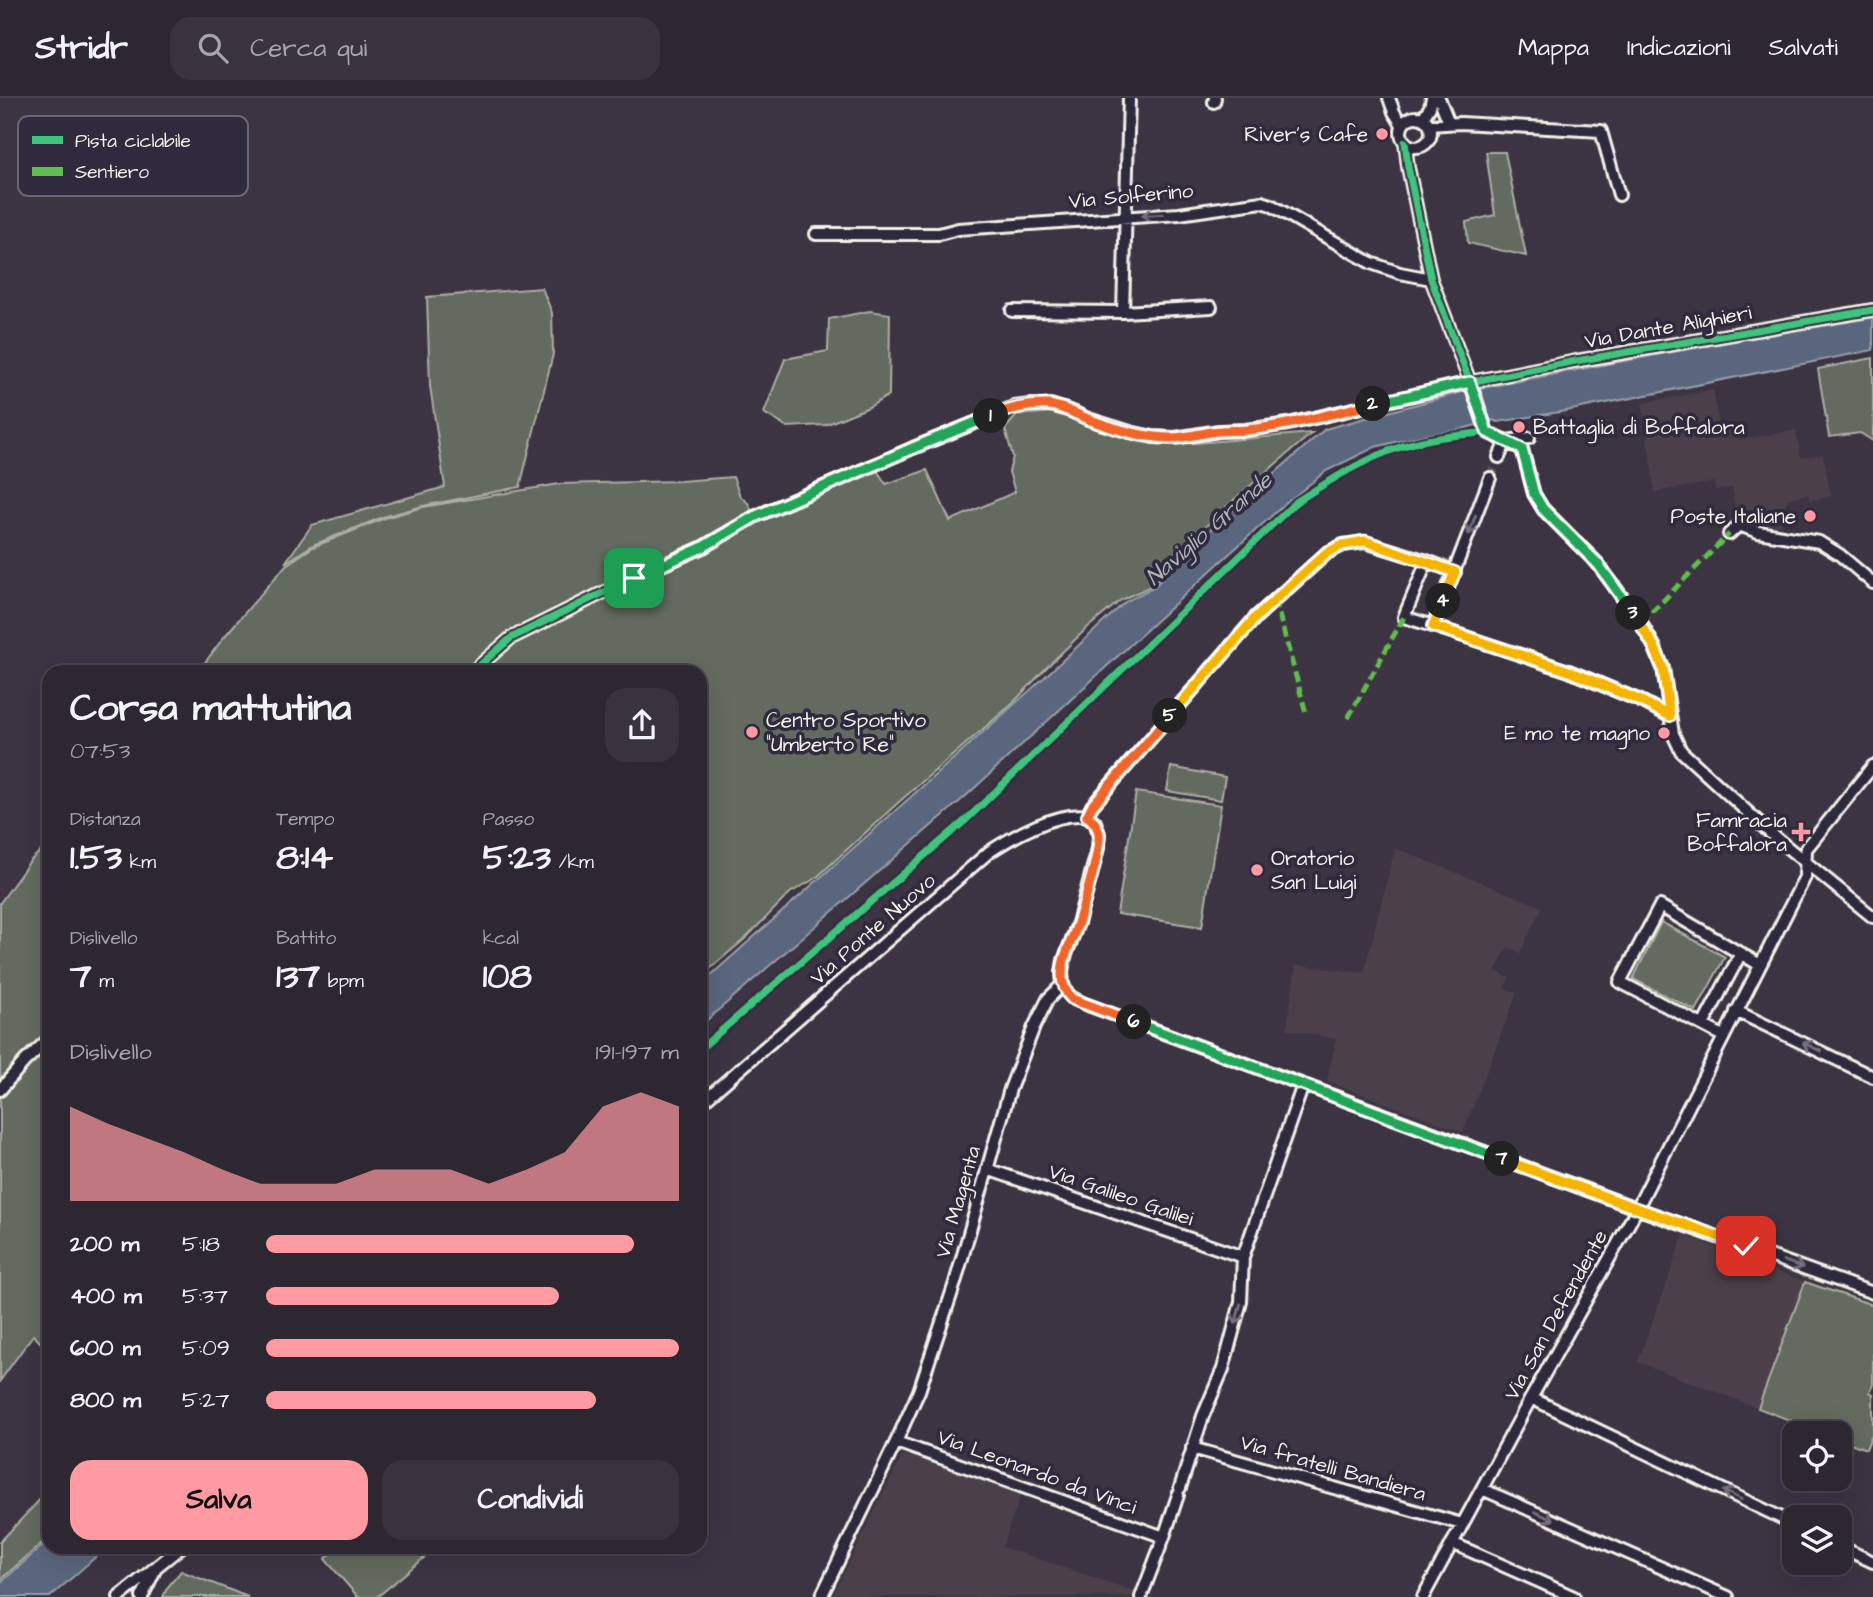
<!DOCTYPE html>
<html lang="it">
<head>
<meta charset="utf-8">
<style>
	body { margin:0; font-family:"Architects Daughter",sans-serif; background:#39333e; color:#f1f3f6; height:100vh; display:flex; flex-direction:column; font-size:26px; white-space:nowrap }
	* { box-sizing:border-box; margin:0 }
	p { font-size:23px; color:#a7a5ac }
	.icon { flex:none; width:38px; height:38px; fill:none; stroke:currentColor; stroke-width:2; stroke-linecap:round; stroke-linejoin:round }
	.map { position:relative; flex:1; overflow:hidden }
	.details { position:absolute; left:42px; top:567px; width:665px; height:889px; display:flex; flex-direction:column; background:#2d2732; border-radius:21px; box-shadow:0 7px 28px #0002,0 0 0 2px #48444d }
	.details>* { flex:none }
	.tools { position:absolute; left:1782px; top:1323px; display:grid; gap:14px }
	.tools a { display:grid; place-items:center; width:70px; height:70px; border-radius:14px; background:#2d2732; box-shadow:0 7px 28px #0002,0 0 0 2px #48444d; font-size:35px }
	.pin { position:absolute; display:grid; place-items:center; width:60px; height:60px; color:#fff; margin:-30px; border-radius:14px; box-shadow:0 4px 10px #0006 }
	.km { position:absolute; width:35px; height:35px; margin:-18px; border-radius:50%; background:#222; color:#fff; font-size:19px; line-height:35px; text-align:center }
	.round { display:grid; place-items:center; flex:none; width:74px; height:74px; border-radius:21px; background:#39333e }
	.headline { display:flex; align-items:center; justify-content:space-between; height:119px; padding:0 28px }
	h1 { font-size:38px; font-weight:700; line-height:52px }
	.metrics { display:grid; grid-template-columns:repeat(3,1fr); gap:10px; height:119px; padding:7px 28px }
	.metrics div { display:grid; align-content:center }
	.metrics b { font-size:35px; font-weight:700 }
	.metrics small { font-size:19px; font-weight:400 }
	.metrics p { font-size:19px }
	.chart { height:196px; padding:14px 28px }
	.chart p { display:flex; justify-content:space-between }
	.chart svg { width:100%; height:126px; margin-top:7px; fill:#ff9aa2; opacity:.7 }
	.cta { display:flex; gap:14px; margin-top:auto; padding:14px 28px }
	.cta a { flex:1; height:80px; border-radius:21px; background:#ff9aa2; color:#111; font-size:28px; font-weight:700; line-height:80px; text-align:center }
	.cta a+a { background:#39333e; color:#f1f3f6 }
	ul { padding:0 28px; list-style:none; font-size:23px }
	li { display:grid; grid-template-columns:112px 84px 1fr; align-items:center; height:52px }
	li i { height:18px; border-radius:9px; background:#ff9aa2 }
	header { display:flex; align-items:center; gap:42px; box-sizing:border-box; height:98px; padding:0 35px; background:#2d2732; border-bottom:2px solid #48444d }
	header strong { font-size:33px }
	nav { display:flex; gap:38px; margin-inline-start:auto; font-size:24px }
	.search { width:490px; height:63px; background:#39333e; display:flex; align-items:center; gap:18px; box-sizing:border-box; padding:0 24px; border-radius:21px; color:#a7a5ac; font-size:26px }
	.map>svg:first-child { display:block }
</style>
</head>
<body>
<header>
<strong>Stridr</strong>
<div class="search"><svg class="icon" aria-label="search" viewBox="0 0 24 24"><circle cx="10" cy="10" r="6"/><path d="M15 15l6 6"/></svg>Cerca qui</div>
<nav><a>Mappa</a><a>Indicazioni</a><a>Salvati</a></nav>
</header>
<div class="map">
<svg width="1873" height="1499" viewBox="0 0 1873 1499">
	<rect width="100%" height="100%" fill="#3c3443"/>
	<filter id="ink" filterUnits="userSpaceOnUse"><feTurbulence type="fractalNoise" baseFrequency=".0143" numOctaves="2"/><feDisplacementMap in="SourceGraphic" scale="14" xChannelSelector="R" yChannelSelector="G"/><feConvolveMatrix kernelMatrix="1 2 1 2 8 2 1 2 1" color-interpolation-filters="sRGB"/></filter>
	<g filter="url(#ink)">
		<path fill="#4b404a" d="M1713,292L1719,328L1736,326L1739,342L1796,332L1801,360L1823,356L1831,398L1809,403L1808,396L1787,401L1782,427H1774L1765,425L1758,410L1740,414L1735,410L1732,390L1715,392L1714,384L1655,394L1642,305Z
			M1395,750L1542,809L1520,855L1508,849L1495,873L1509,880L1504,890L1517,895L1463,1034L1327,983L1336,941L1287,931L1296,867L1364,875Z
			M1684,1137L1805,1184L1758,1310L1638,1264Z
			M903,1356L1021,1396L1002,1449L1134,1493L1131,1499H832Z"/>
		<path fill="#636a5e" stroke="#acaea3" stroke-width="2" d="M1486,54H1505L1526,158L1468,145L1466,124L1495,117Z
			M542,190L552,215L553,256L520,389L423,408L383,419L313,447L285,465L312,427L445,389L430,288L427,199Z
			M870,213L890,216L889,297L869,309L825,327L787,329L764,315L785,261L828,253L829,221Z
			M1873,260V343L1860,335L1829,339L1818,271Z
			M1056,314L1139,344L1196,345L1312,335L1236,400L1190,443L1153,487L1121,502L1087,530L1050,566L1012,606L900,703L816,780L790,795L747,839L700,879V574H198L224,539L286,467L313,449L385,420L423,409L559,386L680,383L733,379L740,398L749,406L754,419L874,368L886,386L927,372L950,423L1015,394L1009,374L1013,359L1005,331L1017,317Z
			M1171,669L1225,679L1221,702L1167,693Z
			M1136,694L1221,707L1202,829L1117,816Z
			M49,745V1253L33,1237L0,1283V805L30,763Z
			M1661,824L1725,859L1696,913L1633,881Z
			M1805,1184L1873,1207V1286L1870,1294L1873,1296V1334L1866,1351L1839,1341V1335H1824L1758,1310Z
			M49,1395V1439L0,1482V1444L44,1397Z
			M339,1449H437L377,1499H358L325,1461Z
			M181,1473L248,1499H163L167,1490Z"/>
		<path fill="#5a667e" stroke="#989ea8" stroke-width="2" d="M1873,216V252L1566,313L1498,324L1493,322L1459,332L1425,337L1375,349L1326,373L1285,406L1218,466L967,697L700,928V887L1036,587L1125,504L1155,488L1193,447L1325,331L1466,293Z
			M49,1442V1449H107L50,1499H0V1485Z"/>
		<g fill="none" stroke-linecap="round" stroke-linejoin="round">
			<path stroke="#58505c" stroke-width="10" stroke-dasharray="10 5" stroke-linecap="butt" d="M1490,380L1499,359"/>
			<g stroke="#f4f1e8" stroke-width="16">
				<path id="minor" d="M1389,0L1394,14L1402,27
					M1439,0L1449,25
					M1214,4L1215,0
					M1401 34a15 15 0 1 1 30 0a15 15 0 1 1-30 0Z
					M1423,20L1430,9L1432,0
					M1429,27L1461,25L1601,33L1619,97
					M1405,44L1408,69L1431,181L1470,284L1487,334L1522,351L1534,396L1543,411L1598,466L1641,525L1654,548L1663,570L1673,636L1681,653L1777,741L1873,819
					M816,136H939L958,131L1179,116L1262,104L1271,107L1371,165L1400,175L1431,181
					M1012,213L1123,214L1211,209
					M1123,214L1129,0
					M1499,359L1506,343L1529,340
					M1729,436L1739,427L1758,434L1819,444L1840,457L1873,485
					M1455,474L1427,463L1404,519L1433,528L1490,380
					M1433,528L1569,573L1643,604L1669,618
					M472,574L511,540L633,480L703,449L754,419L913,350L1014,309L1030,307H1051L1073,314L1088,321L1130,334L1153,339L1175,340L1219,333L1245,332L1288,326L1470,284L1576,263L1873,212
					M1087,718L1092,708L1256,519L1327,455L1343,447L1365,444L1427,463
					M1063,886C1067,899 1075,902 1088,907L1622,1105L1873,1195
					M1736,913L1873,979
					M1703,927L1741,855
					M1723,938L1620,884L1660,808L1760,867
					M0,992L25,963L49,941
					M700,1006L989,754C1012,739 1059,712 1087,718
					M987,1071L1243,1159
					M1531,1300L1794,1426
					M896,1344L1164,1439
					M1192,1350L1462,1426
					M1180,1390L1203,1318L1223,1271L1241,1204L1243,1159L1303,987
					M1482,1391L1728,1499
					M1452,1445L1574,1499
					M1839,1448L1873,1464
					M119,1499L181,1449
					M142,1499L155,1472
					M821,1499L896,1344L919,1293L955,1185L1010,991L1034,929L1048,901L1063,886L1062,874L1064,862L1078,825L1098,750L1099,736L1095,724L1087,718
					M1141,1499L1164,1439L1178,1397
					M1423,1499L1531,1300L1631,1122L1805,779L1806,751L1873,668"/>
			</g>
			<use href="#minor" stroke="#2f2a3d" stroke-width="10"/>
			<path stroke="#5fbe4e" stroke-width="5" stroke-dasharray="10 5" stroke-linecap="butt" d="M1275,502L1306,615
				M1641,525L1729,436
				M1348,620L1404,519"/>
			<g stroke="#2f2a3d" stroke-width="11">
				<path id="cycleway" d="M472,574L511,540L633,480L703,449L754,419L913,350L1014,309L1030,307H1051L1073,314L1088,321L1130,334L1153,339L1175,340L1219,333L1245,332L1288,326L1470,284L1576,263L1873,212
					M700,951L967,721L1296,404C1335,379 1376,353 1422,343C1444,338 1466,337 1487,334L1470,284L1431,181L1408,69L1405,44"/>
			</g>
			<use href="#cycleway" stroke="#40c37c" stroke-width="7"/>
		</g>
		<defs><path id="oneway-shaft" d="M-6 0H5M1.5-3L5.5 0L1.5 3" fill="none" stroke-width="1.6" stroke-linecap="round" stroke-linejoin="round" transform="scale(1.75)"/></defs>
		<g stroke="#747079">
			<use href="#oneway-shaft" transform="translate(1152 117) rotate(177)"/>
			<use href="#oneway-shaft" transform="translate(1472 427) rotate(110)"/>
			<use href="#oneway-shaft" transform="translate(1812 949) rotate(-154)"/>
			<use href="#oneway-shaft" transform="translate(1793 1166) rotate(20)"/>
			<use href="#oneway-shaft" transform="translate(1238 1216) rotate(104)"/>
			<use href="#oneway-shaft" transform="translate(1732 1397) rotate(-154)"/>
			<use href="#oneway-shaft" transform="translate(1544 1418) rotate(24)"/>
		</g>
	</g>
	<g fill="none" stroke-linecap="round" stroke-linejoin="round" filter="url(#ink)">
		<g stroke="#fff" stroke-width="14">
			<path id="split-1" d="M634,480L703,449L754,419L913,350L991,318"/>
		</g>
		<g stroke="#fff" stroke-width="14">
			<path id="split-2" d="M991,318C1010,311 1027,306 1048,307C1062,308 1075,316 1088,321C1114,331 1144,340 1172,340C1188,340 1204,334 1220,333C1229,332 1238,333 1247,332C1289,328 1331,316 1373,306"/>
		</g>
		<g stroke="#fff" stroke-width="14">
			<path id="split-3" d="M1373,306L1470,284L1487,334L1522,351L1534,396L1543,411L1598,466L1633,515"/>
		</g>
		<g stroke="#fff" stroke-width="14">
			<path id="split-4" d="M1443,503L1433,528L1569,573L1643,604L1670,618L1663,570L1654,548L1633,515"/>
		</g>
		<g stroke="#fff" stroke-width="14">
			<path id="split-5" d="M1170,618L1256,519L1326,455L1343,447L1365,443L1455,474L1443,503"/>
		</g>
		<g stroke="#fff" stroke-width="14">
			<path id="split-6" d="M1134,924L1072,901C1065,894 1062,887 1062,877C1062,859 1073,841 1078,825C1084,807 1101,751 1099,735C1097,727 1094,722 1087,718L1092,708L1170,618"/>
		</g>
		<g stroke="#fff" stroke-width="14">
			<path id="split-7" d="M1134,924L1502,1061"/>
		</g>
		<g stroke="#fff" stroke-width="14">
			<path id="split-8" d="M1502,1061L1622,1105L1746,1148"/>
		</g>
		<use href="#split-1" stroke="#22a559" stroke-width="9"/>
		<use href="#split-2" stroke="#f0652b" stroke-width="9"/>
		<use href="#split-3" stroke="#22a559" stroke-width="9"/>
		<use href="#split-4" stroke="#f5b400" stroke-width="9"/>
		<use href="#split-5" stroke="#f5b400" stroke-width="9"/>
		<use href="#split-6" stroke="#f0652b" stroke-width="9"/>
		<use href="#split-7" stroke="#22a559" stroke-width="9"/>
		<use href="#split-8" stroke="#f5b400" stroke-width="9"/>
	</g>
	<g fill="#ff9aa2" stroke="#2f2a3d" stroke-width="2.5">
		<circle cx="1382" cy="36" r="7"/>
		<circle cx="1519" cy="329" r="7"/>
		<circle cx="1810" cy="418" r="7"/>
		<circle cx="752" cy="634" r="7"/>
		<circle cx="1664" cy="635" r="7"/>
		<path d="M1797.5 723.5h7v7h7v7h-7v7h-7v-7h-7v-7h7z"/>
		<circle cx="1257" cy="772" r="7"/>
	</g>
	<g text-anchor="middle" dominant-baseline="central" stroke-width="7" stroke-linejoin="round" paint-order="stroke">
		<g font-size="21" fill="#f4f1e8" stroke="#2f2a3d" text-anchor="end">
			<text x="1368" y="36">River's Cafe</text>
			<text x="1533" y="329" text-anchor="start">Battaglia di Boffalora</text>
			<text x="1796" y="418">Poste Italiane</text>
			<text x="766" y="622" text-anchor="start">Centro Sportivo<tspan x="766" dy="24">"Umberto Re"</tspan></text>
			<text x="1650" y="635">E mo te magno</text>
			<text x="1787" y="722">Famracia<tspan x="1787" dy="24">Boffalora</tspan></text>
			<text x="1271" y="760" text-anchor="start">Oratorio<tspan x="1271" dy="24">San Luigi</tspan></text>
		</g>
		<g font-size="21" fill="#f4f1e8" stroke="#2f2a3d">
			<text transform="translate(1131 98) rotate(-5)">Via Solferino</text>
			<text transform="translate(1668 229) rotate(-10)">Via Dante Alighieri</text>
			<text transform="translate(873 831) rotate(-41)">Via Ponte Nuovo</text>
			<text transform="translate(1121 1097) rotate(19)">Via Galileo Galilei</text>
			<text transform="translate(958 1104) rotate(-74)">Via Magenta</text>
			<text transform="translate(1556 1217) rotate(-61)">Via San Defendente</text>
			<text transform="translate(1333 1370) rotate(16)">Via fratelli Bandiera</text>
			<text transform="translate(1037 1374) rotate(20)">Via Leonardo da Vinci</text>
		</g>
		<g font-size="23" font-style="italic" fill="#afb2b8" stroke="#2f2a3d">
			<text transform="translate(1209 431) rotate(-41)">Naviglio Grande</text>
		</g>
	</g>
	<rect x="18" y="18" width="230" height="80" rx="10" fill="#2f2a3d" stroke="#6a6670" stroke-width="2"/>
	<rect x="32" y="38" width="31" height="8" fill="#40c37c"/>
	<rect x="32" y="69" width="31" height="9" fill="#5fbe4e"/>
	<g font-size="19" fill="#f4f1e8">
		<text x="75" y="49">Pista ciclabile</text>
		<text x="75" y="80">Sentiero</text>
	</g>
</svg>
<div class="tools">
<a><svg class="icon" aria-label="locate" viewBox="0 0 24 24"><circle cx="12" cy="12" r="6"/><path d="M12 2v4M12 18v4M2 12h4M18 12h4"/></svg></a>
<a><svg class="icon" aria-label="layers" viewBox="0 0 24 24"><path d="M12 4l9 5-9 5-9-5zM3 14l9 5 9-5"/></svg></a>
</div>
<div class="pin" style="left:634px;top:480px;background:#1e9e55"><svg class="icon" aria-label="arrive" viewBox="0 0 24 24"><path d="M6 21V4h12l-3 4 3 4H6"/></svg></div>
<div class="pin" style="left:1746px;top:1148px;background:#d93025"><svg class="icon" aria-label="check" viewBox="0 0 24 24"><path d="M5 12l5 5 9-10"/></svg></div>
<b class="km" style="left:991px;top:318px">1</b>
<b class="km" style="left:1373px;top:306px">2</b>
<b class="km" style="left:1633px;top:515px">3</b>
<b class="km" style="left:1443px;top:503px">4</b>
<b class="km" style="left:1170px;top:618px">5</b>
<b class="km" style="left:1134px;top:924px">6</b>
<b class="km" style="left:1502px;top:1061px">7</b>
<section class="details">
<div class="headline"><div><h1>Corsa mattutina</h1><p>07:53</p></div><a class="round"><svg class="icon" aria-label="share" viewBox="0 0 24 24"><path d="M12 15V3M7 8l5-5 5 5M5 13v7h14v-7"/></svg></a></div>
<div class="metrics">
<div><p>Distanza</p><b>1.53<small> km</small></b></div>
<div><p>Tempo</p><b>8:14</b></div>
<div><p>Passo</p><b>5:23<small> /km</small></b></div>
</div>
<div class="metrics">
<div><p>Dislivello</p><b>7<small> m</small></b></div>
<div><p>Battito</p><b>137<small> bpm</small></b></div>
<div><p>kcal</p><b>108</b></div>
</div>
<div class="chart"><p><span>Dislivello</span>191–197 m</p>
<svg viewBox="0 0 160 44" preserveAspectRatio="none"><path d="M0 44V11L10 17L20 22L30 27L40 33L50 38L60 38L70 38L80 33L90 33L100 33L110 38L120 33L130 27L140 11L150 6L160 11V44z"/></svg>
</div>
<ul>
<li><b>200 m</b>5:18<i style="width:89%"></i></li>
<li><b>400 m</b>5:37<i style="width:71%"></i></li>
<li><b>600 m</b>5:09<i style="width:100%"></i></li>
<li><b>800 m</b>5:27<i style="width:80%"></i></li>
</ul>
<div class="cta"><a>Salva</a><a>Condividi</a></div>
</section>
</div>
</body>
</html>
